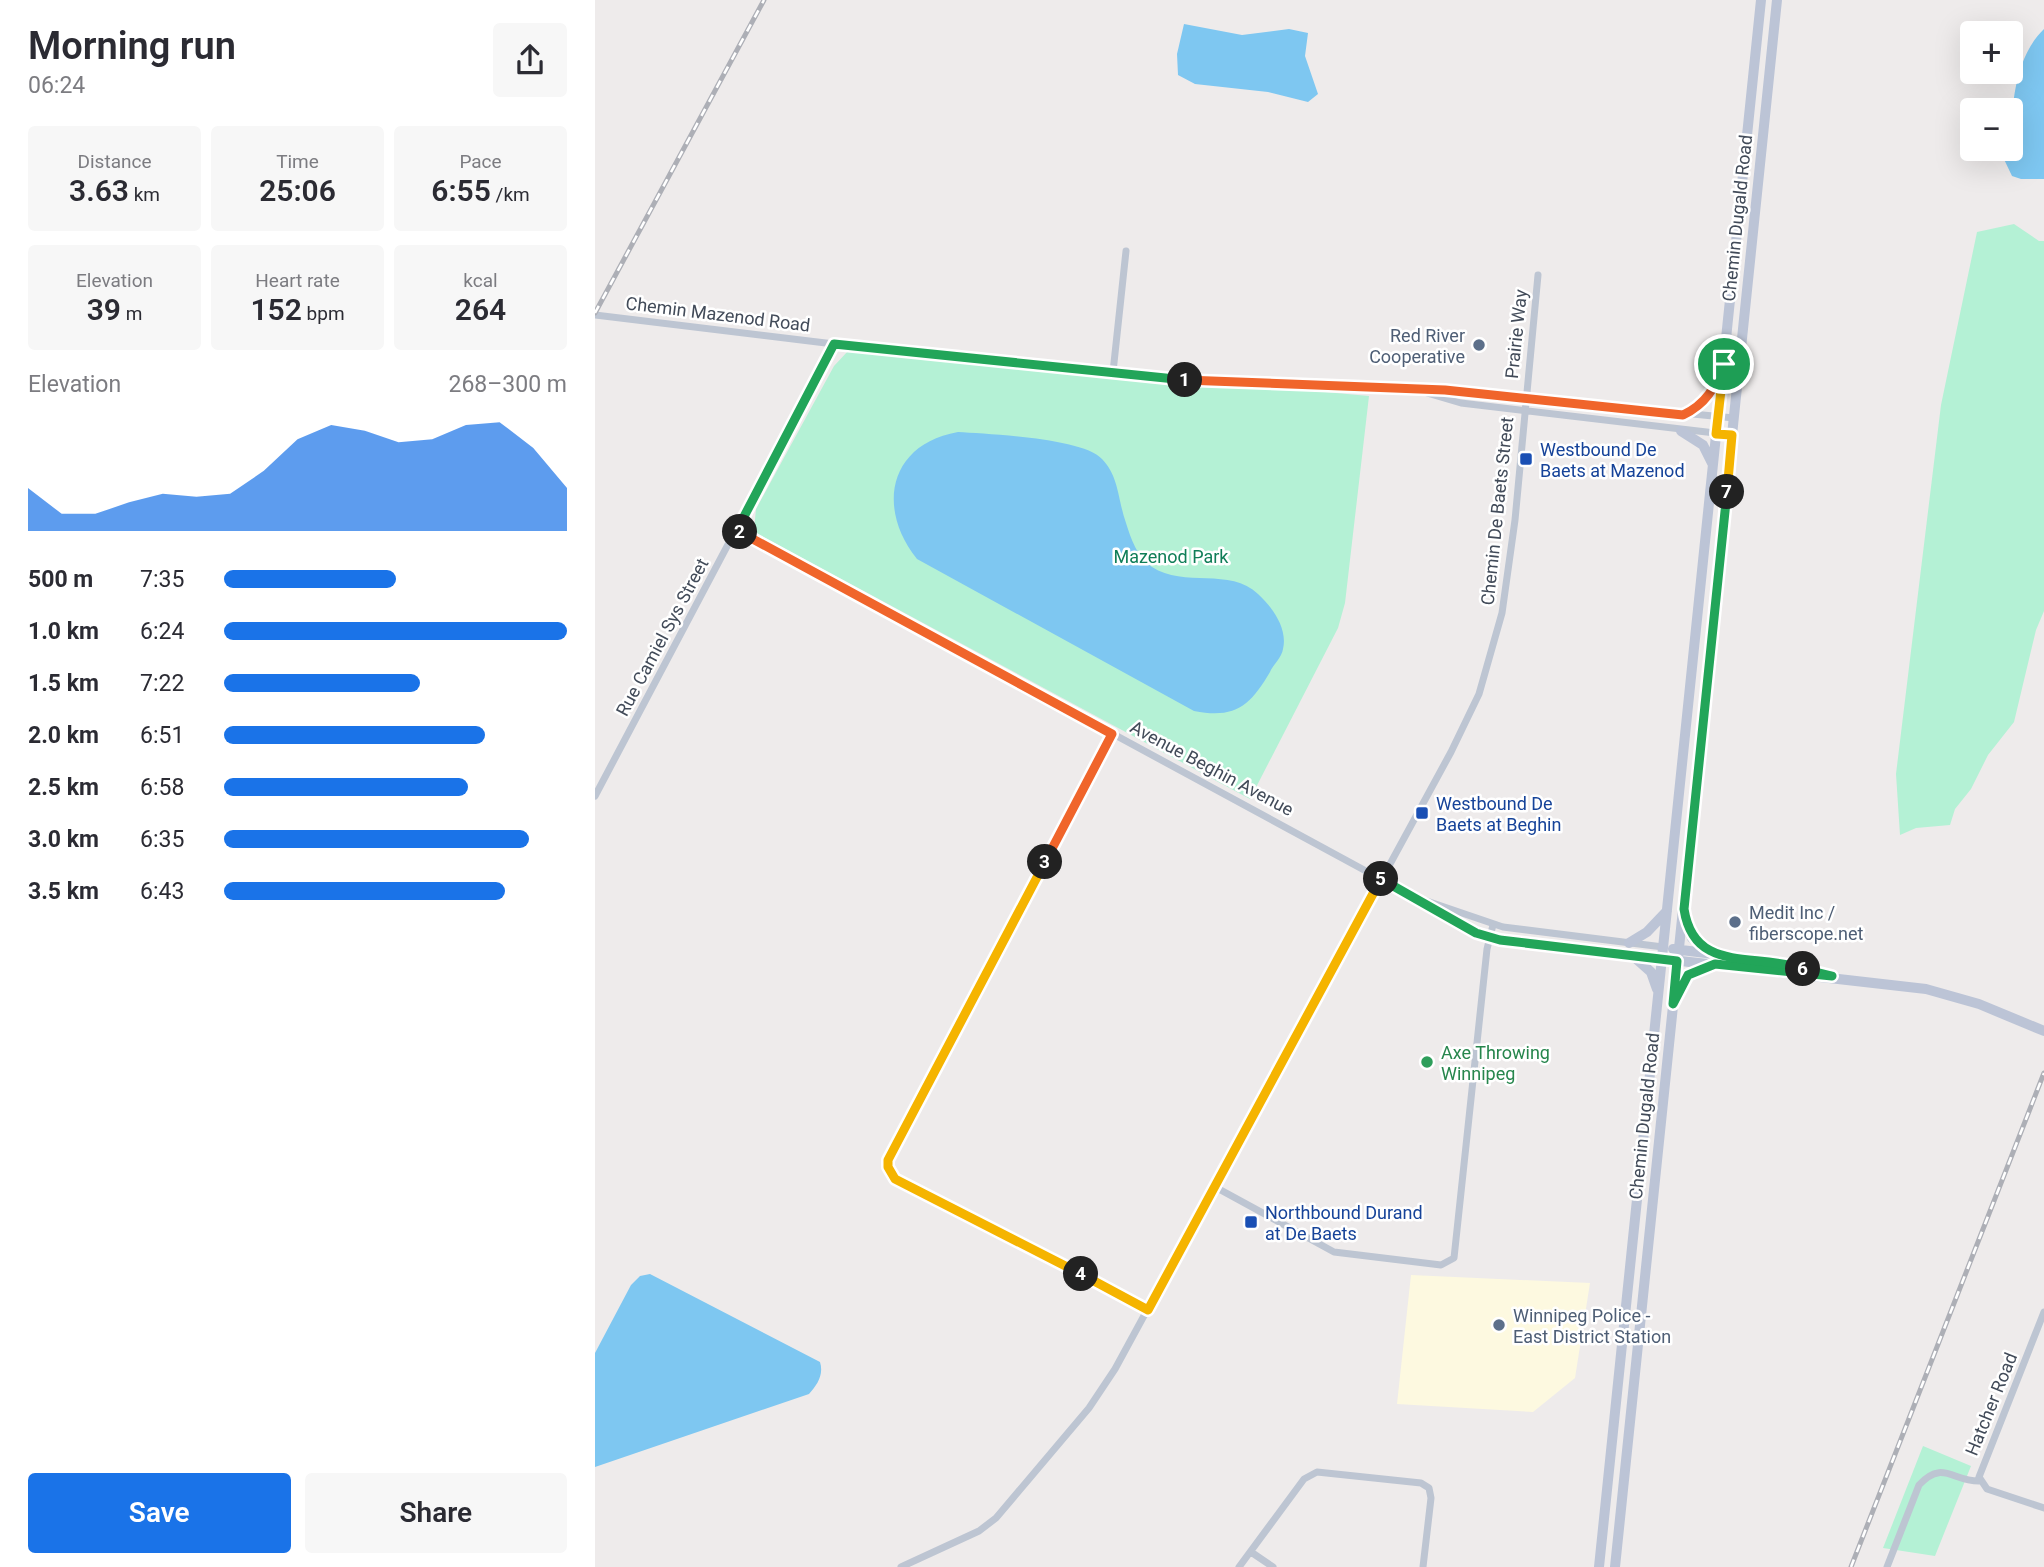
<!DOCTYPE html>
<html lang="en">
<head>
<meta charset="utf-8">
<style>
	body { margin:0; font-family:Roboto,sans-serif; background:#f7f7f7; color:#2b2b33; height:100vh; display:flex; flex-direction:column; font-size:26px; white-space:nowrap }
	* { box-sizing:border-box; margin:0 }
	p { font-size:23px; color:#7c7c81 }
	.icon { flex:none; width:38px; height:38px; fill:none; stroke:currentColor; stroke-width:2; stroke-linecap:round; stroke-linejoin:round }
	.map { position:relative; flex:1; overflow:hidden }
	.sheet { display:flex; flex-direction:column; background:#fff; width:595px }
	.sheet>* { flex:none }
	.tools { position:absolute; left:1365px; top:21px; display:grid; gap:14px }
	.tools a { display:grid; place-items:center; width:63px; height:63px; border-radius:7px; background:#fff; box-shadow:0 7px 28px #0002; font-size:35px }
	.pin { position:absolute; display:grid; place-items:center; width:60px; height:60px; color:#fff; margin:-30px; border:4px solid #fff; border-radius:50%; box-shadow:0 2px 7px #0007 }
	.km { position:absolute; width:35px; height:35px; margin:-18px; border-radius:50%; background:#222; color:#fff; font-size:19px; line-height:35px; text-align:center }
	.round { display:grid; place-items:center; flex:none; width:74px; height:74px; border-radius:7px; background:#f7f7f7 }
	.head { display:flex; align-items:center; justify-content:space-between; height:119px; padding:0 28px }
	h1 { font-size:38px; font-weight:600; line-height:52px }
	.stats { display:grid; grid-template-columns:repeat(3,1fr); gap:10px; height:119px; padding:7px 28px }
	.stats div { display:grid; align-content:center; border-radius:7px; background:#f7f7f7; text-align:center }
	.stats b { font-size:30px; font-weight:600 }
	.stats small { font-size:19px; font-weight:400 }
	.stats p { font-size:19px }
	.chart { height:196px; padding:14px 28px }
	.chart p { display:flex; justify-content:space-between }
	.chart svg { width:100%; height:126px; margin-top:7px; fill:#1a73e8; opacity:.7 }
	.button { display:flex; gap:14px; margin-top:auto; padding:14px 28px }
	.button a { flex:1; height:80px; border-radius:7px; background:#1a73e8; color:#fff; font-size:28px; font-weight:600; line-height:80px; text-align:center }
	.button a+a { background:#f7f7f7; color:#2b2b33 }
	ul { padding:0 28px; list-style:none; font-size:23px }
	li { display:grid; grid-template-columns:112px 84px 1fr; align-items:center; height:52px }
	li i { height:18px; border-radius:9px; background:#1a73e8 }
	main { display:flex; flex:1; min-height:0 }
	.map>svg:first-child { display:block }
</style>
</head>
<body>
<main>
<section class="sheet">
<div class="head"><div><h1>Morning run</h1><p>06:24</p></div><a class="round"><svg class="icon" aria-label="share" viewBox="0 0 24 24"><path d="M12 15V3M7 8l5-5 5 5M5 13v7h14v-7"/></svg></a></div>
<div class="stats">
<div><p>Distance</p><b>3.63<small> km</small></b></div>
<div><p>Time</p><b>25:06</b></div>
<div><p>Pace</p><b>6:55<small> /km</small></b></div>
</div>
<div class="stats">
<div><p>Elevation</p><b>39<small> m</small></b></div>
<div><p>Heart rate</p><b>152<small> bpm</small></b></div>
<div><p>kcal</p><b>264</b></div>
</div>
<div class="chart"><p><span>Elevation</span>268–300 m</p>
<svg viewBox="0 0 160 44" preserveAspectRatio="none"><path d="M0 44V29L10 38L20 38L30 34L40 31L50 32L60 31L70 23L80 12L90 7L100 9L110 13L120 12L130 7L140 6L150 15L160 29V44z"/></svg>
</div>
<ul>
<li><b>500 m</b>7:35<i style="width:50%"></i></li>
<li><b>1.0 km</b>6:24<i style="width:100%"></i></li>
<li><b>1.5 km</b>7:22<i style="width:57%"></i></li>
<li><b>2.0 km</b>6:51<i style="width:76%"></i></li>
<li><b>2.5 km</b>6:58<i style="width:71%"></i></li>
<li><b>3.0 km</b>6:35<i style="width:89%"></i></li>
<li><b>3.5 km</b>6:43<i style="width:82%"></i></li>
</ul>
<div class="button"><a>Save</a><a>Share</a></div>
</section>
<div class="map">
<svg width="1449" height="1567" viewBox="0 0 1449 1567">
	<rect width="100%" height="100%" fill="#eeebeb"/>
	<path fill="#fdf9e0" d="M816,1275L995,1283L980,1378L938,1412L802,1404Z"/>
	<path fill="#b4f1d5" d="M1419,224L1444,241H1449V611L1441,630L1419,722L1393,755L1376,789L1360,809L1355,825L1321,828L1305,835L1301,774L1346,405L1382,232Z
		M265,350L774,396L750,603L743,628L655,799L163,534L159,530L161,509L239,366L253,351Z
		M1328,1446L1376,1466L1340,1556L1288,1548Z"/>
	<path fill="#7ec7f1" d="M589,24L647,35L694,29L713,33L710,56L723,94L713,102L673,92L600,84L583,75L582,54Z
		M1449,29V179H1426L1417,176L1407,155L1408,149H1416C1416,109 1419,58 1449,29Z
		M363,432C393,434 488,438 507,459C524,476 523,501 531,523C536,539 542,557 557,567C589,588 635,567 663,594C677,607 693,628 688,649C687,657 678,665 675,672C655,706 640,719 599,711L322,559C281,508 294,444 363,432Z
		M55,1274L225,1362C229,1375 222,1385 214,1394L0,1467V1353L36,1285L45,1276Z"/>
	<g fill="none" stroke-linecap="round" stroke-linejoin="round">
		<path stroke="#bdc5d2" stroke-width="7" d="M0,315L239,344L592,380L850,390L1139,418
			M518,372L531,251
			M832,393L866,403L1137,435
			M142,530L817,896L908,927L1068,947
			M517,734L293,1160V1167L300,1179L553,1310
			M0,796L239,344
			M826,902L881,933L905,940L1067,959
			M622,1188L739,1252L846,1265L859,1258L892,949L898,925
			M1449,1312L1384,1477L1392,1489L1449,1508
			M656,1552L678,1567
			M306,1567L384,1531L401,1518L494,1408L520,1369L856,752L884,694L907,613L920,520L943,275
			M644,1567L709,1479L722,1472L826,1483L834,1488L836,1498L828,1567
			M1292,1567L1324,1485C1348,1459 1358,1482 1385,1481"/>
		<path stroke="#bcc4d6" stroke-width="10" d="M1088,415L1109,401L1124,377
			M1086,431L1108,445L1117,463
			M1091,919L1097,938L1116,952
			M1034,943L1052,932L1072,911
			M1078,949L1185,962L1214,971
			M1038,956L1056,972L1062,989
			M1077,960L1331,989L1384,1004L1449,1031
			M1082,996L1093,975L1114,966
			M1004,1567L1166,0
			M1020,1567L1182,0"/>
		<g stroke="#adafb6" stroke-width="5">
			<path id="rail" d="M0,313L169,0
				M1256,1567L1449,1073"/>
		</g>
		<use href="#rail" stroke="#fff" stroke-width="2.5" stroke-dasharray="8" stroke-linecap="butt"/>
	</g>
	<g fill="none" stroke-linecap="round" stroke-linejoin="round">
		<g stroke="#fff" stroke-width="14">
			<path id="split-1" d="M590,380L850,390L1088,415C1111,404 1120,388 1129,364"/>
		</g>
		<g stroke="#fff" stroke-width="14">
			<path id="split-2" d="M145,532L142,530L239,344L590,380"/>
		</g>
		<g stroke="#fff" stroke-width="14">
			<path id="split-3" d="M145,532L517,734L450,862"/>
		</g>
		<g stroke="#fff" stroke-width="14">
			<path id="split-4" d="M450,862L293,1160V1167L300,1179L486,1274"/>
		</g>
		<g stroke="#fff" stroke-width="14">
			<path id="split-5" d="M486,1274L553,1310L786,879"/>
		</g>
		<g stroke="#fff" stroke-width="14">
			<path id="split-6" d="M786,879L881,933L905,940L1082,961L1078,1004L1093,975L1120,964L1237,976L1208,969"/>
		</g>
		<g stroke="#fff" stroke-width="14">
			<path id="split-7" d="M1132,492L1089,909C1099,974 1159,952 1208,969"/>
		</g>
		<g stroke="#fff" stroke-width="14">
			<path id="split-8" d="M1129,364L1121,434L1137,435L1132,492"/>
		</g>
		<use href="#split-1" stroke="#f0652b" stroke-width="9"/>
		<use href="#split-2" stroke="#22a559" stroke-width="9"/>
		<use href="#split-3" stroke="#f0652b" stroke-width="9"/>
		<use href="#split-4" stroke="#f5b400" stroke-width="9"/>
		<use href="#split-5" stroke="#f5b400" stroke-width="9"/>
		<use href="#split-6" stroke="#22a559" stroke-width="9"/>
		<use href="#split-7" stroke="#22a559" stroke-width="9"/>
		<use href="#split-8" stroke="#f5b400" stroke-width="9"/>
	</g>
	<g fill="#5c6f8a" stroke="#fff" stroke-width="2.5">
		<circle cx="884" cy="345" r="7"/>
		<circle cx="1140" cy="922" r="7"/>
		<circle cx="904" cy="1325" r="7"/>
	</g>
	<g fill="#1a4fb4" stroke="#fff" stroke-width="2.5">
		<rect x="924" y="452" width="14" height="14" rx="3.5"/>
		<rect x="820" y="806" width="14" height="14" rx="3.5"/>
		<rect x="649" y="1215" width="14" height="14" rx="3.5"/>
	</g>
	<circle fill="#2e9e5b" stroke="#fff" stroke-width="2.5" cx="832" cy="1062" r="7"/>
	<g text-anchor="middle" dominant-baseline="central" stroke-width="5" stroke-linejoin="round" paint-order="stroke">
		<g font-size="18" fill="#424b59" stroke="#fff">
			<text transform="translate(1142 218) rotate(-84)">Chemin Dugald Road</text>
			<text transform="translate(123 314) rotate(7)">Chemin Mazenod Road</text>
			<text transform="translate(921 334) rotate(-84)">Prairie Way</text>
			<text transform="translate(902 511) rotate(-84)">Chemin De Baets Street</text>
			<text transform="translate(67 637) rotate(-62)">Rue Camiel Sys Street</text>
			<text transform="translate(617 768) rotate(28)">Avenue Beghin Avenue</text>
			<text transform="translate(1049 1116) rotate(-84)">Chemin Dugald Road</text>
			<text transform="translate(1396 1404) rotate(-68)">Hatcher Road</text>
		</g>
		<g font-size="18" fill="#4e5e75" stroke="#fff" text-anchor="start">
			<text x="870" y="335" text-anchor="end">Red River<tspan x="870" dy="21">Cooperative</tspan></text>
			<text x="1154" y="912">Medit Inc /<tspan x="1154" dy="21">fiberscope.net</tspan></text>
			<text x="918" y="1315">Winnipeg Police -<tspan x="918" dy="21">East District Station</tspan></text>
		</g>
		<g font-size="18" fill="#164399" stroke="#fff" text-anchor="start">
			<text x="945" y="449">Westbound De<tspan x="945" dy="21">Baets at Mazenod</tspan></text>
			<text x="841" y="803">Westbound De<tspan x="841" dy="21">Baets at Beghin</tspan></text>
			<text x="670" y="1212">Northbound Durand<tspan x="670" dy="21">at De Baets</tspan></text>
		</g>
		<g font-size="18" fill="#107e58" stroke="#fff">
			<text x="576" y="556">Mazenod Park</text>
		</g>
		<g font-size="18" fill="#27864d" stroke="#fff" text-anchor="start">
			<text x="846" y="1052">Axe Throwing<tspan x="846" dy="21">Winnipeg</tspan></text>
		</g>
	</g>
</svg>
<div class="tools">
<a>+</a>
<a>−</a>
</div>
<div class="pin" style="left:1129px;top:364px;background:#1e9e55"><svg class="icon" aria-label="arrive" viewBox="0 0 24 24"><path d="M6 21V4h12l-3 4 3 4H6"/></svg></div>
<b class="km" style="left:590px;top:380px">1</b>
<b class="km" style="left:145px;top:532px">2</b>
<b class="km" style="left:450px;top:862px">3</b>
<b class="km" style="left:486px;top:1274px">4</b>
<b class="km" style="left:786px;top:879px">5</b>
<b class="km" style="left:1208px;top:969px">6</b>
<b class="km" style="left:1132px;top:492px">7</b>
</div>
</main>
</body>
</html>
